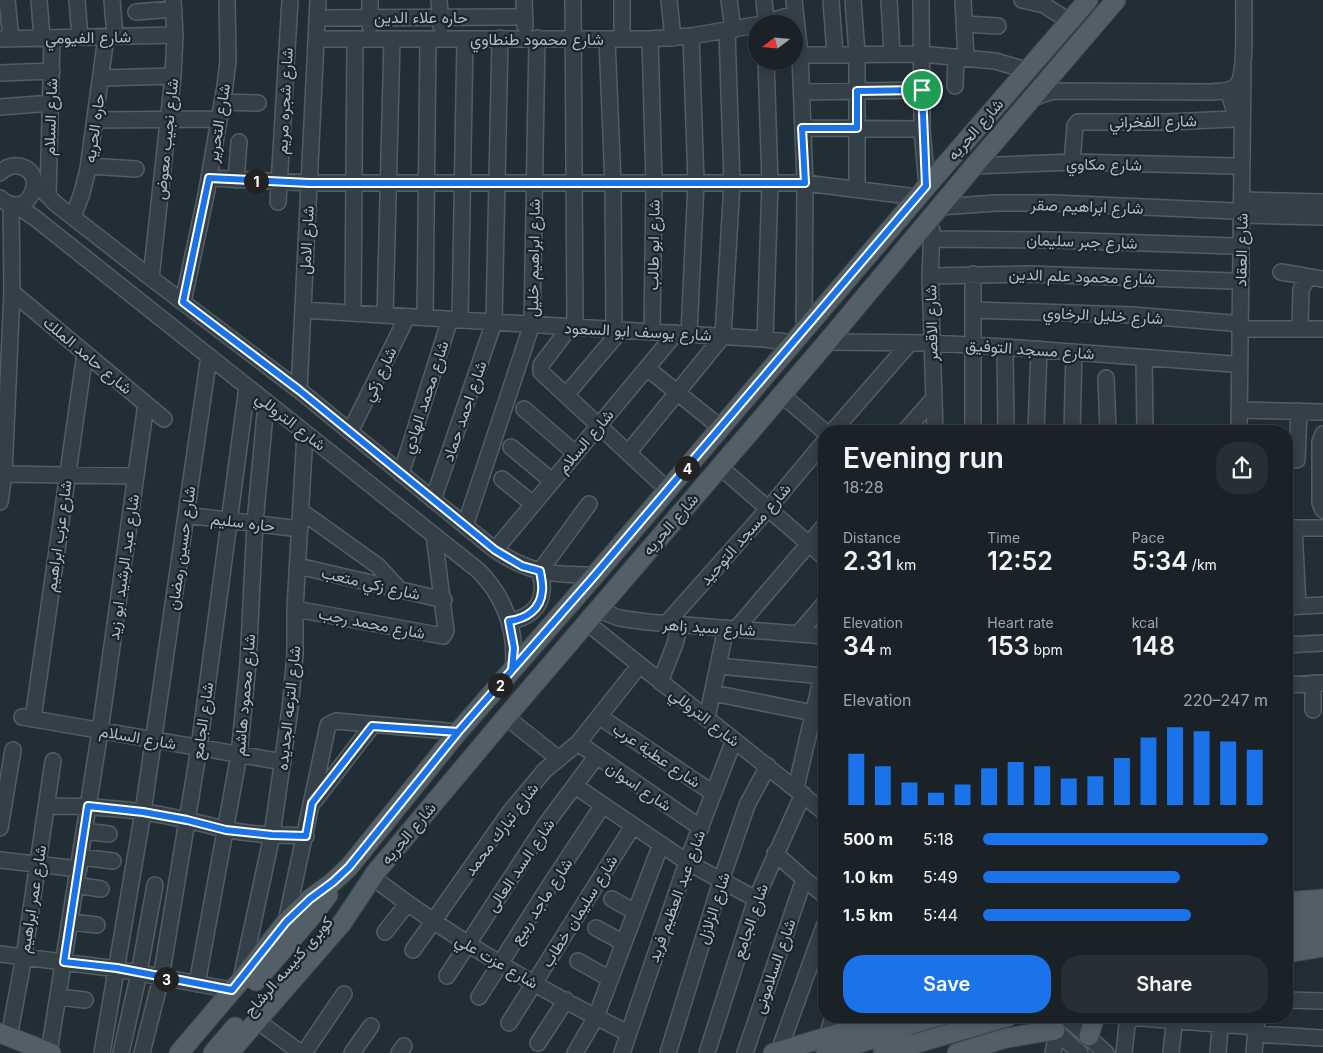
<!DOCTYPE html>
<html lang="en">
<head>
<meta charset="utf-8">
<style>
	body { margin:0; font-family:Inter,Vazirmatn,sans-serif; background:#272f34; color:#f1f3f6; height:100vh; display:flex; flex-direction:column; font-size:19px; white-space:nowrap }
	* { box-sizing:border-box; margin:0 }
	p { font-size:16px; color:#9fa4a8 }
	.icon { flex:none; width:28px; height:28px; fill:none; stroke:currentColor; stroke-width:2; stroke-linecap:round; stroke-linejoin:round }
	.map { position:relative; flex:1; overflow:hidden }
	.drawer { position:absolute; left:818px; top:425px; width:475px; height:598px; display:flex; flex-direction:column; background:#1a2228; border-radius:20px; box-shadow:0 2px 12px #0003,0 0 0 1px #383f45 }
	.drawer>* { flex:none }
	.needle { width:32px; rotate:254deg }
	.tools { position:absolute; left:748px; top:15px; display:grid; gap:10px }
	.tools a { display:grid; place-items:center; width:55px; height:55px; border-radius:50%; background:#1a2228; box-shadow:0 2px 12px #0003,0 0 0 1px #383f45; font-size:25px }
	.pin { position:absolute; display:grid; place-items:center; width:42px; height:42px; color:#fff; margin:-21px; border:2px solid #fff; border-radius:50%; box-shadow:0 1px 5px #0007 }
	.km { position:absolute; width:25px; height:25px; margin:-12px; border-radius:50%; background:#222; color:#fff; font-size:14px; line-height:25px; text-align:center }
	.round { display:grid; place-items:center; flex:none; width:52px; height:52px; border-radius:20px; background:#272f34 }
	.summary { display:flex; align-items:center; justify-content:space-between; height:85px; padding:0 25px }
	h1 { font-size:28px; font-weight:600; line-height:38px }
	.figures { display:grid; grid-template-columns:repeat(3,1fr); gap:8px; height:85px; padding:5px 25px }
	.figures div { display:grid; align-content:center }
	.figures b { font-size:25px; font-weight:600 }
	.figures small { font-size:14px; font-weight:400 }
	.figures p { font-size:14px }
	.chart { height:140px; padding:10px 25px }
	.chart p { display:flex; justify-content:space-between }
	.chart svg { width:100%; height:90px; margin-top:5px; stroke:#1a73e8; stroke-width:6 }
	.button { display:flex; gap:10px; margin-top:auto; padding:10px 25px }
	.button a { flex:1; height:58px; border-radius:20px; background:#1a73e8; color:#fff; font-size:20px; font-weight:600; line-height:58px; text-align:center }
	.button a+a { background:#272f34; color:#f1f3f6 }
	ul { padding:0 25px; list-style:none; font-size:16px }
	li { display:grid; grid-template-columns:80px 60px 1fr; align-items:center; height:38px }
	li i { height:12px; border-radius:6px; background:#1a73e8 }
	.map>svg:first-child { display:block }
</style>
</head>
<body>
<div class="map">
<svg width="1323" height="1053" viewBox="0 0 1323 1053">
	<rect width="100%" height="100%" fill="#222e36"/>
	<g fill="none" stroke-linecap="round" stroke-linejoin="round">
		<g stroke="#535d65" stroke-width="18">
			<path id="minor" d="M7,0L11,39
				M39,0L42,38
				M77,0L80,37
				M112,0L115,36
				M370,0V26
				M439,0L441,26
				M524,0L525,26
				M573,0L575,327
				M622,0V39
				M669,0L673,38
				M729,0L733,30
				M764,0L766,22
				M794,0L800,55L805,183L804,330
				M831,0L835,54
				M853,0L857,54V189
				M889,0L892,54
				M921,0L922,129L927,186
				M963,0L966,58
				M1022,0L1044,5L1069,21
				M136,12L174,9
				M318,18L524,17
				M760,24L795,14
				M965,24L998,26
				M0,39L175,35
				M316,39H650L691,36L756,25
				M607,39L613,184L614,329
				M650,39L654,183L652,332
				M800,55L921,54L995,61L1026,70
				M0,73L52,71
				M101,78L173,76
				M955,86L956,57
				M1228,91L1234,109L1233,118
				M802,92L922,90
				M1032,99L1041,95L1054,91L1211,92C1220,91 1231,92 1237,85C1247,74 1243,17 1244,0
				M222,102L258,103
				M0,107L51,103
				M95,120L219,119
				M803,128L922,129
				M1072,162L1075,126L1078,122H1167L1233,119
				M89,166L136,169
				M974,166L1072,162L1234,166
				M0,173C5,168 11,165 18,166C51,171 28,224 0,198
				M209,178L309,183H805L917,197
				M236,180L239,142
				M34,181L56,204L151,278L299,390L495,550C531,574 554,575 595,575
				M48,196L52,38
				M1242,200L1323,202
				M278,202L290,0
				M16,205L35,218L479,571C506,599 517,632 513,670
				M940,207L996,203H1054L1234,211
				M1242,215L1323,217
				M73,217L82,193L88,169L106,37
				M932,230L930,276L935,431
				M931,239L1053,240L1234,246
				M1281,272L1323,279
				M930,276L1029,274L1233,281
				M151,278L173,76L175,35L173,0
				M12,292L164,419
				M183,302L206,195L225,86L228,61L227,0
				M303,310L765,339L793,343
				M973,310L1132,315L1232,323
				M353,313L355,39
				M385,315L392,39
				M425,318L428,39
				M460,320L465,39
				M570,327L541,365V372L668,490
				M1240,329H1323
				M1300,329L1301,289L1309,277
				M689,334L696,183L691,36
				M765,339L770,183L766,61
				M827,342L931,343L1005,347L1232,364
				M1005,347L1006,431
				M1144,358L1145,431
				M647,368L721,428
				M1106,378L1108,431
				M299,390L318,0
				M566,395L621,330
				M782,395L824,431
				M524,409L575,453
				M1239,410L1323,412
				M833,431L909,344
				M905,431L934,398
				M973,431V274
				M1036,431L1039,349
				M1072,431L1074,352
				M1239,431L1243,69
				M350,432L407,317
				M1323,434L1320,442V503L1323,510
				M511,447L552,481
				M628,453L723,336L732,183L727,31
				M1297,460L1299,411
				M720,467L824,557
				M0,474L136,476
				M401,474L450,319
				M502,479L533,504
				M433,500L494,322L500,38
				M0,502L4,474L12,292L11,204
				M301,511L378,566L400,590
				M186,515L300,529
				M465,526L532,324L537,38
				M1286,528H1323
				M1294,528L1298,606
				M495,550L676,333
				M298,566L444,600
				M1286,607L1323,605
				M295,609L443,636L446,631L434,535
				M597,609L619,618L647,622L824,636
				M509,621C526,619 541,609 542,591C543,584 541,578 540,571L589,504
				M586,622L824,812
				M666,624L768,509L824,442
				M736,629L824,526
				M798,634L824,604
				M1286,645L1323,643
				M718,666L824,676
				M660,682L675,644L680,624
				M1313,683V710
				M1286,685L1323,683
				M713,693L813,713
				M22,717L283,762
				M506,717L559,759
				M600,717L713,793
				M707,718L726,628
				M33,719L85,353
				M578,743L701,828
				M575,786L687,862L756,899
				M796,788L822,676
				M315,800L372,726
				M46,806C78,806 110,807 142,812C170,815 197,823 225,829C251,835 279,835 306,836
				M0,828L13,750
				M84,831L109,834
				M775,853L804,879L824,895
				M81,857L113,861
				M0,860L79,869
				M372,877C452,938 538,989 628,1033
				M76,885L101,889
				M612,899L635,912
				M71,922L97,925
				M286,922L328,725L336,721L458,732
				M596,928L624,943
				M385,932L407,904
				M413,950L510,812L545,770L578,743L639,666
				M0,954L117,969L232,990
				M578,961L610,979
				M447,976L546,824L596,757
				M241,979L272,835L290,709L295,655V609L305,433
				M197,984L239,755L248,664L255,523L266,403
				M59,997L85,1000
				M479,997L548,888L603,805
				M1286,1000L1323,1001
				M1039,1016L1080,1053
				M1065,1016L1106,1053
				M1128,1017L1256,1027
				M256,1020L301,1053
				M509,1023L633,826
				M1255,1034L1323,1038
				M9,1037L24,957L53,761
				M827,1037L833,1016
				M538,1043L566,1000
				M779,1051L824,926
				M49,1052L100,731L146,404
				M102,1053L143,812L209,356
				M121,1053L139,973L155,885
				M142,1053L161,978L199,748L247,387
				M304,1053L344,994
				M352,1053L371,1026
				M399,1053L404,1046
				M575,1053L596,1017L661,844
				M622,1053L687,862L734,740
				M668,1053L721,881L747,805L768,766
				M707,1053L756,899L803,794
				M745,1053L804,879
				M1053,1053L1057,1033
				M1124,1053L1128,1016
				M1171,1053L1175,1016
				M1218,1053L1221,1016
				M1254,1053L1257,1016"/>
		</g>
		<g stroke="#3f4851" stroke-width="21">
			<path id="major" d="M1286,902L1323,899
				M1286,917L1323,912
				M1286,936L1323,930
				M1286,953L1323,947
				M256,981L312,916L328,895
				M0,1033L51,1053
				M1089,1036L1095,1016
				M179,1053L241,980L286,922L310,899L333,882L349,867L458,732L595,575L927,186L1088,0
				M213,1053L235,1027
				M229,1053L342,923L376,872L506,717L827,342L974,166L1116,0
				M773,1053L897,1016
				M826,1053L949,1016
				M883,1053L914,1044
				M957,1053L1006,1038L1055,1030"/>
		</g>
		<use href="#minor" stroke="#353f47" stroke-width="15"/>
		<use href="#major" stroke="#535f67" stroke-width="19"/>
		<g stroke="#3f4851" stroke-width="21" stroke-linecap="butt">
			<path id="major-bridge" d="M914,1044L1010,1016"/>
		</g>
		<use href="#major-bridge" stroke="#535f67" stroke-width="19"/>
	</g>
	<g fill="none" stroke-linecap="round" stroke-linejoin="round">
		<g stroke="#fff" stroke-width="10">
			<path id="route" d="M922,90L857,91V128H802L805,183H309L209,178L183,302L299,390L495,550L522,566L540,571C541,578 543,584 542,591C541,609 526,619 509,621L514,648L512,670L458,732L372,726L312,803L306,836L272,835L226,830L187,820L143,812L88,806L64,962L117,968L232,990L286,922L310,899L333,882L349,867L458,732L512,670L595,575L926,186L922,90"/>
		</g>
		<use href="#route" stroke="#1a73e8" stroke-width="6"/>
	</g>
	<g text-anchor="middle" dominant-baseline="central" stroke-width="4.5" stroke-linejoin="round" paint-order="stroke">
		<g font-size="16" fill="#b0bbc4" stroke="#1b242c">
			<text x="421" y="17">حاره علاء الدين</text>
			<text transform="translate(88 37) rotate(-1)">شارع الفيومي</text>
			<text x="537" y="39">شارع محمود طنطاوي</text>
			<text transform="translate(284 101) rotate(-87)">شارع شجره مريم</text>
			<text transform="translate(50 117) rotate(-88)">شارع السلام</text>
			<text transform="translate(1153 121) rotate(-1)">شارع الفخراني</text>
			<text transform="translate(218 123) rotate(-81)">شارع التحرير</text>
			<text transform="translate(94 128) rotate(-82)">حاره الحريه</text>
			<text transform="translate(975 129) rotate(-49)">شارع الحريه</text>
			<text transform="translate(166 139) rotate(-84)">شارع نجيب معوض</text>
			<text transform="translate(1104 164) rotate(1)">شارع مكاوي</text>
			<text transform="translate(1087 206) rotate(2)">شارع ابراهيم صقر</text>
			<text transform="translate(306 240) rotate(-87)">شارع الامل</text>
			<text transform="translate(1082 241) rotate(2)">شارع جبر سليمان</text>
			<text transform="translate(653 245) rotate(-89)">شارع ابو طالب</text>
			<text transform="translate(1241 250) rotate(-89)">شارع العقاد</text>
			<text transform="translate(533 258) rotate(-89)">شارع ابراهيم خليل</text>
			<text transform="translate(1082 276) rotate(2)">شارع محمود علم الدين</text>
			<text transform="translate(1103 315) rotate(3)">شارع خليل الرخاوي</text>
			<text transform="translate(931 323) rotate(-91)">شارع الاقصر</text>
			<text transform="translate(638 331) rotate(3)">شارع يوسف ابو السعود</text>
			<text transform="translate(1030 349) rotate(4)">شارع مسجد التوفيق</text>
			<text transform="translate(88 355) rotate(40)">شارع حامد الملك</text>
			<text transform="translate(379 374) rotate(-64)">شارع زكي</text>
			<text transform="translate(425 397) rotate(-72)">شارع محمد الهادي</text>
			<text transform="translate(464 411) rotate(-71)">شارع احمد حماد</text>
			<text transform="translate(291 421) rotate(38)">شارع التروللي</text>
			<text transform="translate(585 441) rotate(-50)">شارع السلام</text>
			<text transform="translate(243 522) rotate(7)">حاره سليم</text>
			<text transform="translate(670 524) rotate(-49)">شارع الحريه</text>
			<text transform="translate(745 534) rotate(-49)">شارع مسجد التوحيد</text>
			<text transform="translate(58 536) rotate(-82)">شارع عزب ابراهيم</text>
			<text transform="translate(181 548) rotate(-82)">شارع حسين رمضان</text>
			<text transform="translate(123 567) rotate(-82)">شارع عبد الرشيد ابو زيد</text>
			<text transform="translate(371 583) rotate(13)">شارع زكي متعب</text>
			<text transform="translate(372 623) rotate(11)">شارع محمد رجب</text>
			<text transform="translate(709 627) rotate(4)">شارع سيد زاهر</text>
			<text transform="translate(244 695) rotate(-85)">شارع محمود هاشم</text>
			<text transform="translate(288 708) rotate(-84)">شارع الترعه الجديده</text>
			<text transform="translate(705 717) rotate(38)">شارع التروللي</text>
			<text transform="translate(202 721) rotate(-82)">شارع الجامع</text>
			<text transform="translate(138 737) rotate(10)">شارع السلام</text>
			<text transform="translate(657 755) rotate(34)">شارع عطية عرب</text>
			<text transform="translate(639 786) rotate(34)">شارع اسوان</text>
			<text transform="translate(501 829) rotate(-53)">شارع تبارك محمد</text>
			<text transform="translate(408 833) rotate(-50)">شارع الحريه</text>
			<text transform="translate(520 865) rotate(-56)">شارع السد العالى</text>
			<text transform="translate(676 896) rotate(-70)">شارع عبد العظيم فريد</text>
			<text transform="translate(32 899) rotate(-81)">شارع عمر ابراهيم</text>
			<text transform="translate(541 901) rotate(-57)">شارع ماجد ربيع</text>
			<text transform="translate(713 908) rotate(-72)">شارع الزلازل</text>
			<text transform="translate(579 911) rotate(-58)">شارع سليمان خطاب</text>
			<text transform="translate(750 921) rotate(-71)">شارع الجامع</text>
			<text transform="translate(497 961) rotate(30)">شارع عزت علي</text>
			<text transform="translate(288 966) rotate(-49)">كوبرى كنيسه الرشاح</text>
			<text transform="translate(774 966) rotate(-71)">شارع السلامونى</text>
		</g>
	</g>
</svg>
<div class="tools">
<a><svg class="needle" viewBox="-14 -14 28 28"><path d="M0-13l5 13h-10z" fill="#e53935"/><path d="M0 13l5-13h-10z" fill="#9fa4a8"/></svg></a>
</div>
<div class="pin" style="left:922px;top:90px;background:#1e9e55"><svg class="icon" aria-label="arrive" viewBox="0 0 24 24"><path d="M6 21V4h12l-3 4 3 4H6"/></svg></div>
<b class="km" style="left:256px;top:181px">1</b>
<b class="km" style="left:500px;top:685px">2</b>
<b class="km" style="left:166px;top:979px">3</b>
<b class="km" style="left:687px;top:468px">4</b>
<section class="drawer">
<div class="summary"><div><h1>Evening run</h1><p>18:28</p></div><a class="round"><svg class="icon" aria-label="share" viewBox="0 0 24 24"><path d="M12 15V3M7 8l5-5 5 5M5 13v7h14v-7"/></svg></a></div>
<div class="figures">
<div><p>Distance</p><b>2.31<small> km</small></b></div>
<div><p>Time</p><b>12:52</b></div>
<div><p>Pace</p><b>5:34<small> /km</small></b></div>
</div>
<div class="figures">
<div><p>Elevation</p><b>34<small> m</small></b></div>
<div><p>Heart rate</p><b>153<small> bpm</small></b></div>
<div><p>kcal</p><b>148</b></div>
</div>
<div class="chart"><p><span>Elevation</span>220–247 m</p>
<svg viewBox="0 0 160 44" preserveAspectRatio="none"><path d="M5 44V19M15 44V25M25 44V33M35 44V38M45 44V34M55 44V26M65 44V23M75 44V25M85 44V31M95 44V30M105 44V21M115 44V11M125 44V6M135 44V8M145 44V13M155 44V17"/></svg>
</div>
<ul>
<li><b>500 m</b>5:18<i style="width:100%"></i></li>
<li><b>1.0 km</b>5:49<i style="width:69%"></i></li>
<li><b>1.5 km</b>5:44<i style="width:73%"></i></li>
</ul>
<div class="button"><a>Save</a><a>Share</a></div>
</section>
</div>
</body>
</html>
